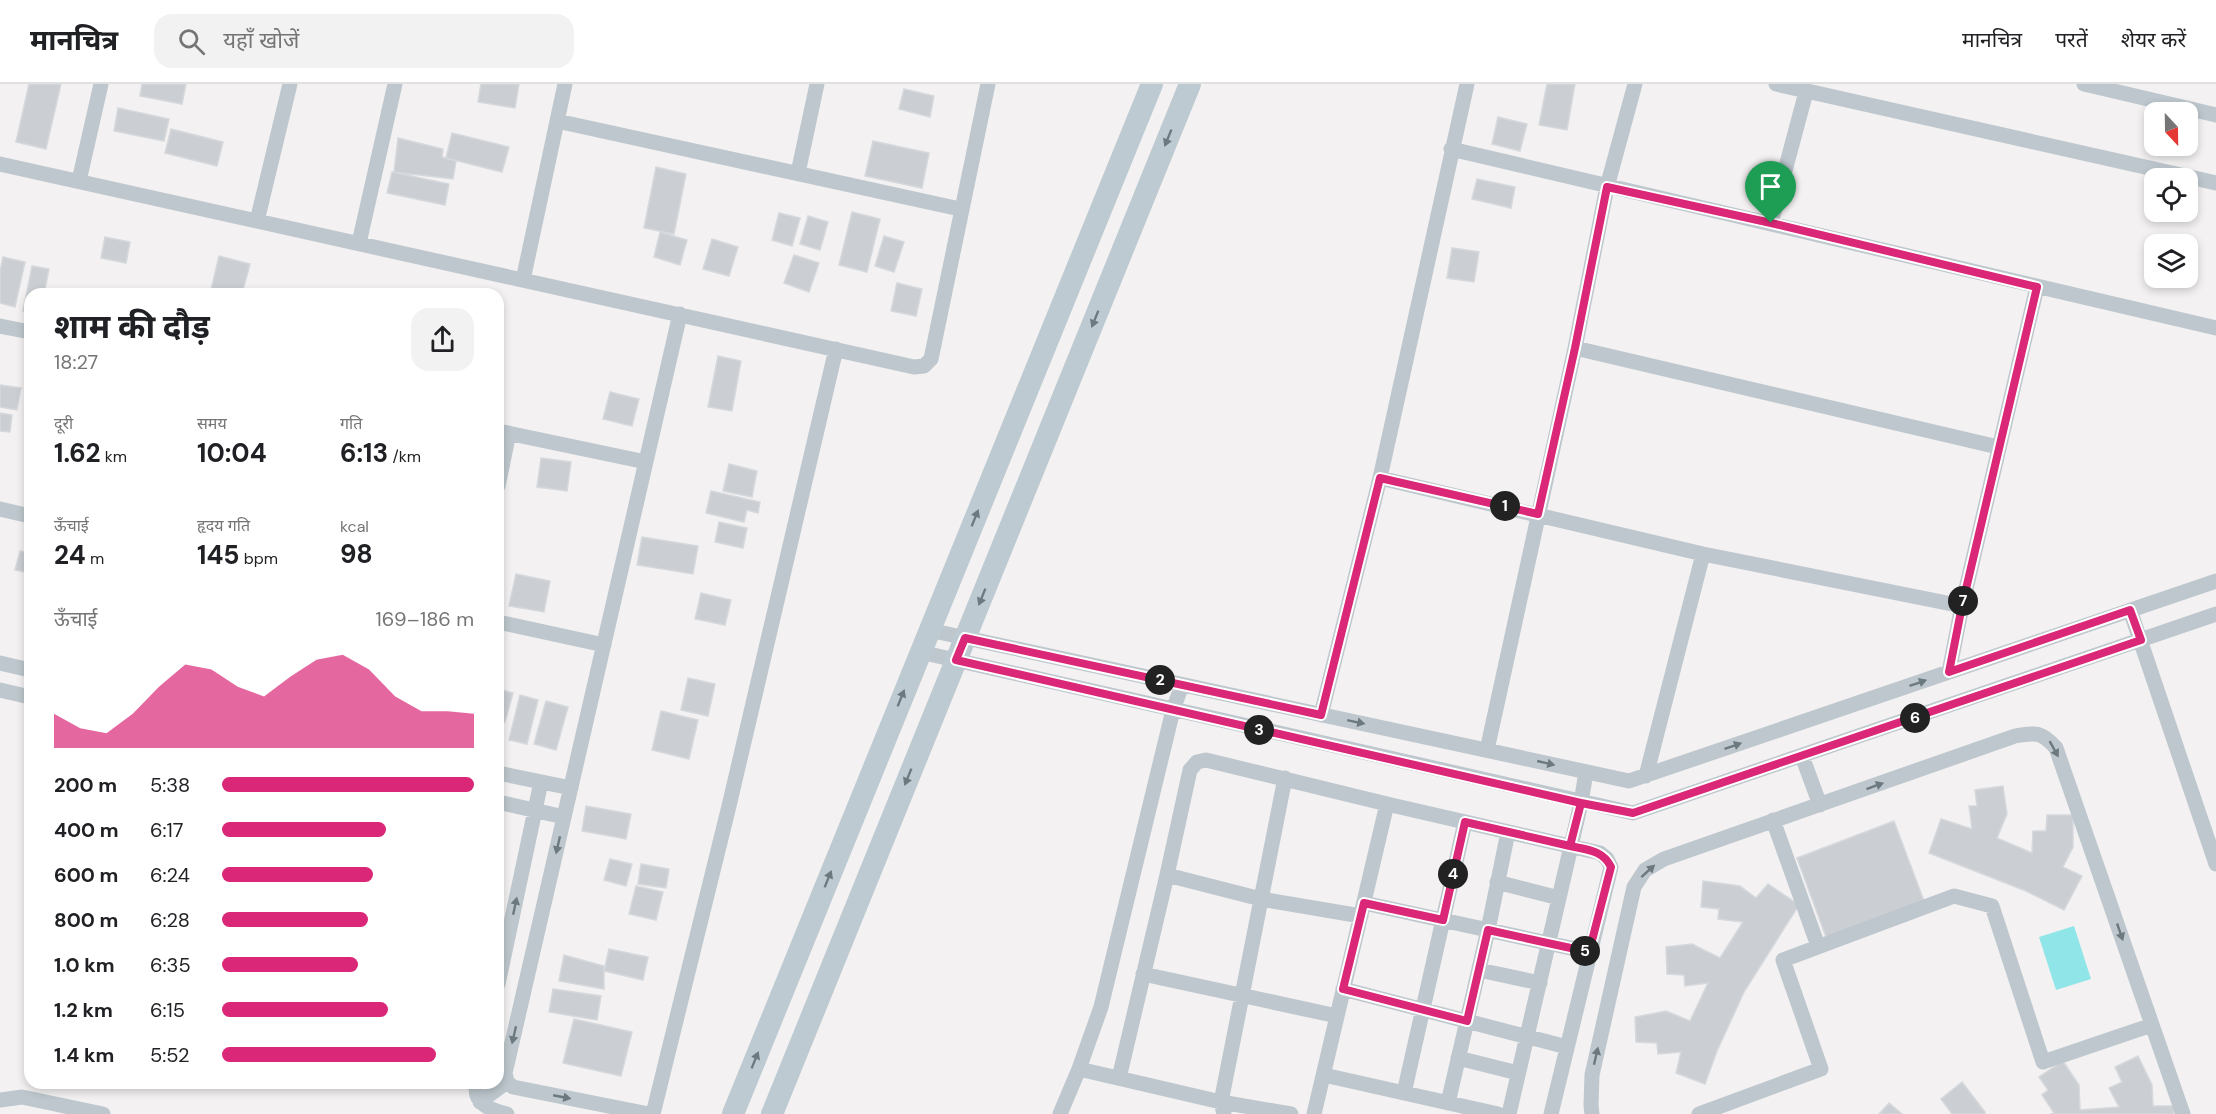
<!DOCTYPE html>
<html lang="hi">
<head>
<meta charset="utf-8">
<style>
	body { margin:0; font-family:"DM Sans","Noto Sans Devanagari",sans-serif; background:#f2f2f2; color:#202124; height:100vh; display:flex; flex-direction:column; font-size:22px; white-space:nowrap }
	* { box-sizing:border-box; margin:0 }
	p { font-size:20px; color:#757577 }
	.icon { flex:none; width:33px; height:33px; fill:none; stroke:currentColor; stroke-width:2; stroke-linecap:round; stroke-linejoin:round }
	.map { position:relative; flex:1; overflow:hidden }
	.details { position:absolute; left:24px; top:204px; width:480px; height:801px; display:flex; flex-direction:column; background:#fff; border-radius:18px; box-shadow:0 3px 9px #0003 }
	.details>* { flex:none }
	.needle { width:39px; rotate:158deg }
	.buttons { position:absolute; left:2144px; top:18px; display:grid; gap:12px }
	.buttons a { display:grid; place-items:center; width:54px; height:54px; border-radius:12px; background:#fff; box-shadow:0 3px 9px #0003; font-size:30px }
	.pin { position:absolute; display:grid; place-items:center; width:51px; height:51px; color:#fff; margin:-62px -26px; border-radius:50% 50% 50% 0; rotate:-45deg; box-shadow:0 0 6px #0007 }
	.pin .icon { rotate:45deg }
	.km { position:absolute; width:30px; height:30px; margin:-15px; border-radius:50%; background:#222; color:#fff; font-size:16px; line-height:30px; text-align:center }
	.round { display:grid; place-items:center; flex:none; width:63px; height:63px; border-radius:18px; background:#f2f2f2 }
	.summary { display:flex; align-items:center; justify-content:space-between; height:102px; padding:0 30px }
	h1 { font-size:33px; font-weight:700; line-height:45px }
	.stats { display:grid; grid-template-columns:repeat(3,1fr); gap:9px; height:102px; padding:6px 30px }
	.stats div { display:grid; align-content:center }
	.stats b { font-size:26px; font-weight:700 }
	.stats small { font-size:16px; font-weight:400 }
	.stats p { font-size:16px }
	.chart { height:168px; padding:12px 30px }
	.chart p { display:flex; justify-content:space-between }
	.chart svg { width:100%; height:108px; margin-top:6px; fill:#db2777; opacity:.7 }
	ul { padding:0 30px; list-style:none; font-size:20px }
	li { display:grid; grid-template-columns:96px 72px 1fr; align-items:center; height:45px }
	li i { height:15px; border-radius:8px; background:#db2777 }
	header { display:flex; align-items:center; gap:36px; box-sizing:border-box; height:84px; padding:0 30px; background:#fff; border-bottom:2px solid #e0e0e0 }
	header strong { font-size:28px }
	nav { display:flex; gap:33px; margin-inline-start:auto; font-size:21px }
	.search { width:420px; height:54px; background:#f2f2f2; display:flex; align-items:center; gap:15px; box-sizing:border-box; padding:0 21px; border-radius:18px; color:#757577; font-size:22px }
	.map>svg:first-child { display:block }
</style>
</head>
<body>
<header>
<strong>मानचित्र</strong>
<div class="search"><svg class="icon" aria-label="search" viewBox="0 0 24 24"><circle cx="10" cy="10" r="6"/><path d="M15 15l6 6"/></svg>यहाँ खोजें</div>
<nav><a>मानचित्र</a><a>परतें</a><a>शेयर करें</a></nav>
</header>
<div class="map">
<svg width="2216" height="1030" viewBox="0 0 2216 1030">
	<rect width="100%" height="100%" fill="#f3f1f1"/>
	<path fill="#90e5e9" d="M2074,842L2091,895L2056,906L2039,853Z"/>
	<path fill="#cbcfd3" stroke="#d5d8dc" stroke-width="1.5" d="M29,0H61L46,65L16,58Z
		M142,0H186L182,20L140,12Z
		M481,0H519L515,24L478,18Z
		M1547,0H1575L1567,46L1539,41Z
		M904,5L934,12L930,33L899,25Z
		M118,24L169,35L164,57L114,47Z
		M1498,33L1527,40L1520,67L1492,60Z
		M171,45L223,58L217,82L165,69Z
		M452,49L509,63L502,88L446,74Z
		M398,54L443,65L442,73L456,77L453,95L394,88Z
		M873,57L929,69L922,104L865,92Z
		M656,83L686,90L674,150L644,144Z
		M392,88L449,100L445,121L387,109Z
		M1477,95L1515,103L1511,124L1472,115Z
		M852,128L880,135L867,188L839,181Z
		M779,129L800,134L792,162L772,156Z
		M808,132L828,138L820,166L800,160Z
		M660,148L687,156L680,181L654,173Z
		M884,152L904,158L894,188L875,182Z
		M105,153L130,158L126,179L101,174Z
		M712,155L738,163L729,192L703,185Z
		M1452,164L1479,168L1474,198L1447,194Z
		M794,171L819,179L809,208L784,199Z
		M219,172L250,180L242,210H210Z
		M3,173L25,178L15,223L0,219V187Z
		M32,182L49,185L44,210H30V229L23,227Z
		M897,199L922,205L916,232L891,227Z
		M718,272L741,277L732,327L708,323Z
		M0,301L21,304L17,326L0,323Z
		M610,308L639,315L632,342L603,335Z
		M0,329L12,331L10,348L0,347Z
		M541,374L571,378L567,407L537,403Z
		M729,380L757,387L752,413L723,407Z
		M711,407L760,418L758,429L747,426L744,438L706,429Z
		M719,438L747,444L743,464L715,458Z
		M642,453L698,462L693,490L637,481Z
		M20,467L30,469V489L15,486Z
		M516,490L550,497L544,528L509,522Z
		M701,509L731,516L725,541L695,535Z
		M688,594L715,600L708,632L681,626Z
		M498,605L513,609L505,638L498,636Z
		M520,611L538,616L527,660L509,656Z
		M546,617L568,623L556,666L534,660Z
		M661,627L698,636L689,675L652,666Z
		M2003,702L2007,730L1997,754L2032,769L2033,747H2046L2047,731H2073V763L2063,783L2082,792L2064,826L2026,807L1929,769L1941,735L1972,745L1969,722H1977L1975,706Z
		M586,722L631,730L626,755L582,747Z
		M1894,737L1924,817L1826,853L1797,774Z
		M610,775L632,780L626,802L604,796Z
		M641,780L669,785L666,804L638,800Z
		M1703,797L1740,802L1756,814L1768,800L1799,821L1744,908L1717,967L1705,1000L1676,989L1681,968L1658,970L1657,959L1636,958L1635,933L1666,927L1690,937L1708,899L1685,902L1684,891L1667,890L1666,863L1692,860L1720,874L1743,838L1718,835L1719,825L1701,823Z
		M636,802L663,808L656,836L629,830Z
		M609,865L648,873L643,896L604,887Z
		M564,871L604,882V905L559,897Z
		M553,905L601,912L597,936L549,928Z
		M574,935L632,948L621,992L563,979Z
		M2138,972L2152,1001L2153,1022H2174V1030H2051L2054,1029L2042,1011L2048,1006L2039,993L2063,977L2079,1001L2080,1026L2119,1023L2109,1004L2122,998L2115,983Z
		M1962,998L1985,1028V1030H1952L1941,1015Z
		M1889,1019L1902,1030H1879Z"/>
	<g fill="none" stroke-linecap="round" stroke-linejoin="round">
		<path stroke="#bdc7cd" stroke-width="15" d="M1776,0L2216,99
			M2084,0L2216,31
			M557,37L960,125
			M1451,65L2216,244
			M0,80L914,283L924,282L931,275L988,0
			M798,89L817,0
			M79,97L101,0
			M257,137L290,0
			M1771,139L1806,8
			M359,159L395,0
			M523,196L565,0
			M0,242L30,248
			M1575,264L1998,363
			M498,347L646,378
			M1380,394L1703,470L1962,522
			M498,402L509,349
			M0,425L30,432
			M2130,526L2216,780
			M498,538L604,561
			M929,546L1629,697L2216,497
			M920,568L1633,729L2216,530
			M0,579L30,586
			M1949,588L1962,522L2037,203
			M0,606L30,613
			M1321,631L1380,394L1467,0
			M1487,666L1575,264L1607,103L1635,0
			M1802,672L1820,721
			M498,689L571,704
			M1646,692L1703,470
			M498,718L564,733
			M1387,720L1600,769L1607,775L1611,783L1551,1030
			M1773,736L1818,862
			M1167,791L1261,815L1361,832
			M1497,798L1559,814
			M1364,819L1589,868
			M1479,886L1540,899
			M1143,890L1337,932
			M498,900L541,698
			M1343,905L1567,963
			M1458,974L1518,989
			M1079,985L1221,1018L1291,1030
			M1324,991L1498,1030
			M1119,994L1167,791L1190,686L1197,678L1206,676L1387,720L1314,1030
			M477,999C472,1020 491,1026 507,1030
			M1404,1009L1465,738
			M0,1016L22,1013L103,1030
			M480,1018L507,998
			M1448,1019L1488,846L1508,748
			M649,1030L513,1003L507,998L505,989L680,230
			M653,1030L729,722L836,265
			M1060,1030L1079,985L1101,923L1173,626L1182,601
			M1224,1030L1221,1018L1285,694
			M1509,1030L1581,719L1586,688
			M1592,1030L1591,1021L1592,991L1634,803L1645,786L1664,775L2015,652C2036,648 2042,648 2056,664L2183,1030
			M1699,1030L1821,985L1783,876L1954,812L1992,822L2043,978L2152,941"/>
		<path stroke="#bdcad1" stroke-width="22" d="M733,1030L1152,0
			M772,1030L1190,0"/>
	</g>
	<defs><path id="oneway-solid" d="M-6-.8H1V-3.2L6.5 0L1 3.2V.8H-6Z" transform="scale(1.5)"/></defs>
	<g fill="#6c7a80">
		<use href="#oneway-solid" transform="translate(1168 54) rotate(112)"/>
		<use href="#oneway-solid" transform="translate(1095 235) rotate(112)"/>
		<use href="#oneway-solid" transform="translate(975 434) rotate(-68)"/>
		<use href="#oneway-solid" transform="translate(982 513) rotate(112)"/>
		<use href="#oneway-solid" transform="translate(901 614) rotate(-68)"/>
		<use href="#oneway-solid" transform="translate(908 693) rotate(112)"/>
		<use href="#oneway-solid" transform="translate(828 795) rotate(-68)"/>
		<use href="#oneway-solid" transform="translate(755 976) rotate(-68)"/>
	</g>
	<g fill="#6c797f">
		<use href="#oneway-solid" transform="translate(1918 599) rotate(-19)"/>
		<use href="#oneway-solid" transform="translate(1356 638) rotate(12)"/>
		<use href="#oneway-solid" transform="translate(1733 662) rotate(-19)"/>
		<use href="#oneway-solid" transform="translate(2054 665) rotate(61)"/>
		<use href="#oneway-solid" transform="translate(1546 679) rotate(13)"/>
		<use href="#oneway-solid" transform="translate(1875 702) rotate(-20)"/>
		<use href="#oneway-solid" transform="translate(558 761) rotate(103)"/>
		<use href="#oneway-solid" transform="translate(1648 787) rotate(-42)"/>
		<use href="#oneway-solid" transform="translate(515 822) rotate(-78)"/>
		<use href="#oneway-solid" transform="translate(2120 848) rotate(71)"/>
		<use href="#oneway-solid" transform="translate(514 951) rotate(103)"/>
		<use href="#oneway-solid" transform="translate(1596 972) rotate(-77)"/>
		<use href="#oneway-solid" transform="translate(562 1013) rotate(11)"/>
	</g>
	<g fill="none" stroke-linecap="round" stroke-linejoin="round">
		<g stroke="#fff" stroke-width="12">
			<path id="route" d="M1771,139L1607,103L1575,264L1538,430L1380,394L1321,631L965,554L956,576L1581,719L1570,762L1465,738L1443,836L1364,819L1343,905L1467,937L1488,846L1589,868L1611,783C1603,766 1587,766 1570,762L1581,719L1633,729L2141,556L2130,526L1949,588L1962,522L2037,203L1771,139"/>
		</g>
		<use href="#route" stroke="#db2777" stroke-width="8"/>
	</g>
</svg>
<div class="buttons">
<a><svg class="needle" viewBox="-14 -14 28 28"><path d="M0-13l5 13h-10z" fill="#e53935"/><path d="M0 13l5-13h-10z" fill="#757577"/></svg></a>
<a><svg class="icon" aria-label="locate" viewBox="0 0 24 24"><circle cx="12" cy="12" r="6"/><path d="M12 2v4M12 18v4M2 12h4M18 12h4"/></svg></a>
<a><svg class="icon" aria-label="layers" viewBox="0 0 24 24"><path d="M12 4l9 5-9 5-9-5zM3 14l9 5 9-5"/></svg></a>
</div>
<div class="pin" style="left:1771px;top:139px;background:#1e9e55"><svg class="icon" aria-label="arrive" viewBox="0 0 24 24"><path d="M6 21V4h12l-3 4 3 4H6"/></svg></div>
<b class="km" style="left:1505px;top:422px">1</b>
<b class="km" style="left:1160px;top:596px">2</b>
<b class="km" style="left:1259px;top:646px">3</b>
<b class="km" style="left:1453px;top:790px">4</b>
<b class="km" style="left:1585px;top:867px">5</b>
<b class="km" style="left:1915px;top:634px">6</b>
<b class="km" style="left:1963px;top:517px">7</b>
<section class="details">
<div class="summary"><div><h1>शाम की दौड़</h1><p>18:27</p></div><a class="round"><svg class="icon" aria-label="share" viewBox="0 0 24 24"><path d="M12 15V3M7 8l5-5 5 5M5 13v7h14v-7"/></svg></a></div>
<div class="stats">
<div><p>दूरी</p><b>1.62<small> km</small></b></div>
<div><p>समय</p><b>10:04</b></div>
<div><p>गति</p><b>6:13<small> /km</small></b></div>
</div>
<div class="stats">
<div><p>ऊँचाई</p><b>24<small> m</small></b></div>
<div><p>हृदय गति</p><b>145<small> bpm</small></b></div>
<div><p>kcal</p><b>98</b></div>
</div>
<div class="chart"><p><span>ऊँचाई</span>169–186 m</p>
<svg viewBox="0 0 160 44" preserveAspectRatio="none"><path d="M0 44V30L10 36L20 38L30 30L40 19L50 10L60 12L70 19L80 23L90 15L100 8L110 6L120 12L130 23L140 29L150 29L160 30V44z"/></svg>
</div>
<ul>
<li><b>200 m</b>5:38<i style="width:100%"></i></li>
<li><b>400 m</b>6:17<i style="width:65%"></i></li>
<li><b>600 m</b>6:24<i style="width:60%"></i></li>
<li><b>800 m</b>6:28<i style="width:58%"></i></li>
<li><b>1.0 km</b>6:35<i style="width:54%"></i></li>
<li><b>1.2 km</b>6:15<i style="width:66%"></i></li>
<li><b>1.4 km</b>5:52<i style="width:85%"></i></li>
</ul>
</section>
</div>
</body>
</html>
